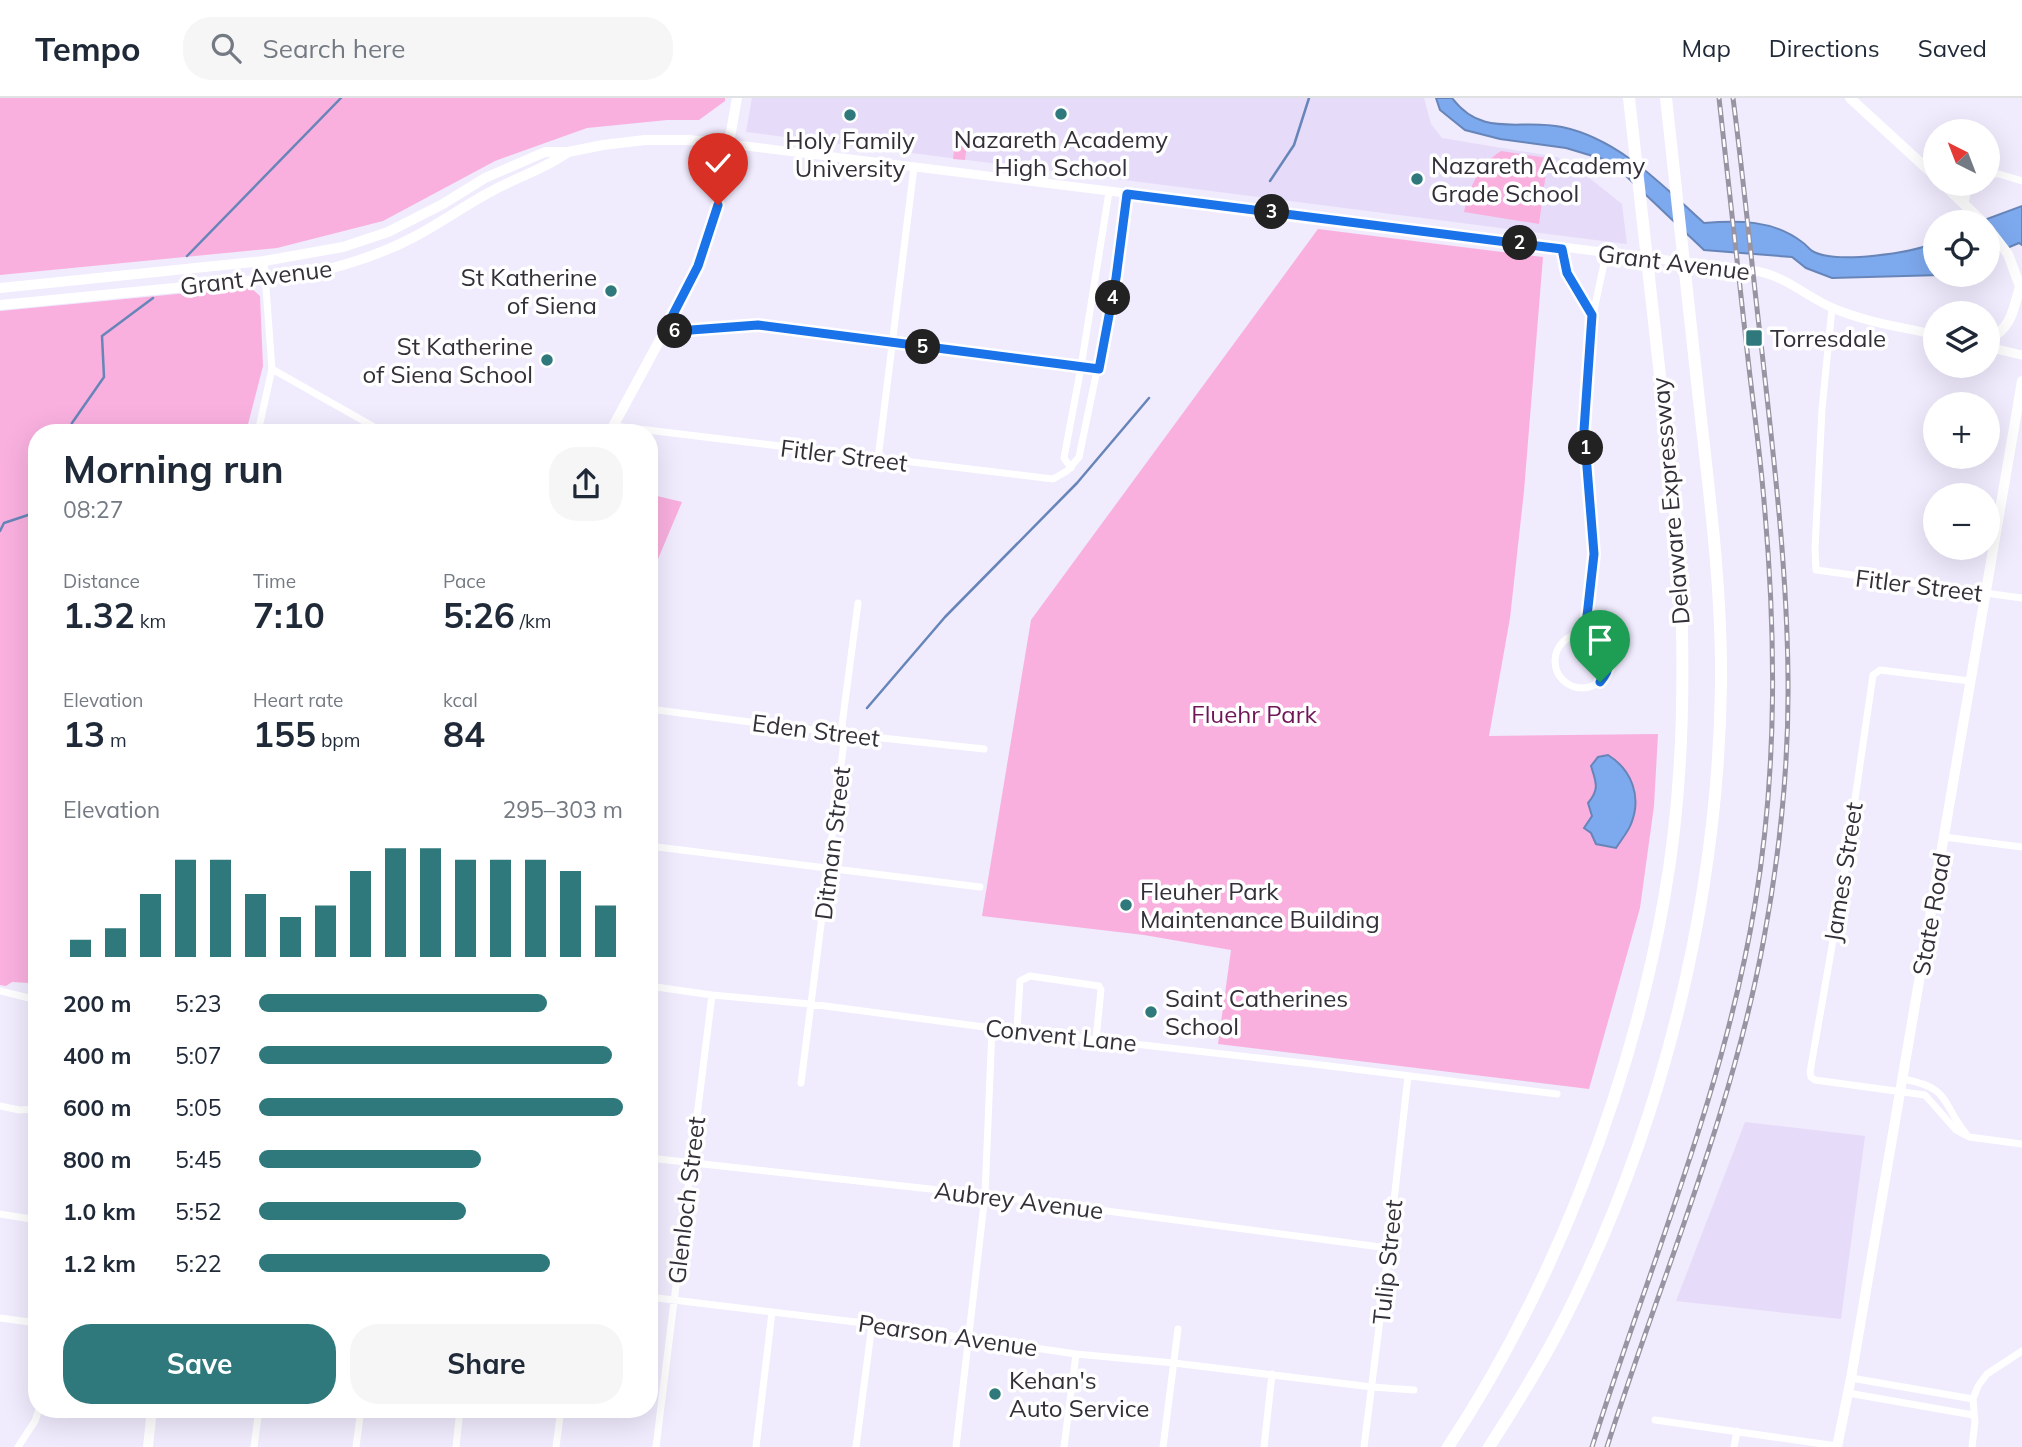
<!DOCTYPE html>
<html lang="en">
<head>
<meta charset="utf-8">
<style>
	body { margin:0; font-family:Mulish,sans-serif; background:#f6f6f7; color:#1f2937; height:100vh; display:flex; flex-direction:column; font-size:26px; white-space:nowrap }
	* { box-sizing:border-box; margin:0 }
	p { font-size:23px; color:#747a83 }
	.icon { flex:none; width:38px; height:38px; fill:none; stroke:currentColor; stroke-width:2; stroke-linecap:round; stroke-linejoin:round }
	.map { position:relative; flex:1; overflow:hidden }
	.sheet { position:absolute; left:28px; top:326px; width:630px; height:994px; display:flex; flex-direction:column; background:#fff; border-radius:28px; box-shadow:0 7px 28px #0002 }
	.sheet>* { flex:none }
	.needle { width:46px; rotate:318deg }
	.fabs { position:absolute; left:1923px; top:21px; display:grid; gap:14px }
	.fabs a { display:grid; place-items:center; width:77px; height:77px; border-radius:50%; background:#fff; box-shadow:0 7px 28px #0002; font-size:35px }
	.pin { position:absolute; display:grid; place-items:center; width:60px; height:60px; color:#fff; margin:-72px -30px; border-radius:50% 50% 50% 0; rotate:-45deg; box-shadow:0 0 7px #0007 }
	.pin .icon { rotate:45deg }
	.km { position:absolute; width:35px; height:35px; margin:-18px; border-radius:50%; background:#222; color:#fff; font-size:19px; line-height:35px; text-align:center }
	.round { display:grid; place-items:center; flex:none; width:74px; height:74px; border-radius:28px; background:#f6f6f7 }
	.head { display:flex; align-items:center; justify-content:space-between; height:119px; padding:0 35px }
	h1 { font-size:38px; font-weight:700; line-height:52px }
	.figures { display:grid; grid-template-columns:repeat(3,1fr); gap:10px; height:119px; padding:7px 35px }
	.figures div { display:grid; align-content:center }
	.figures b { font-size:35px; font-weight:700 }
	.figures small { font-size:19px; font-weight:400 }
	.figures p { font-size:19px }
	.chart { height:196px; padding:14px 35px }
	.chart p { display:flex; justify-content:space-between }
	.chart svg { width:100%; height:126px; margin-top:7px; stroke:#2f797c; stroke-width:6 }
	.action { display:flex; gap:14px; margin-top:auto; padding:14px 35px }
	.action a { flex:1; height:80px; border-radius:28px; background:#2f797c; color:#fff; font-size:28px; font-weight:700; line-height:80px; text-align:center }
	.action a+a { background:#f6f6f7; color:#1f2937 }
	ul { padding:0 35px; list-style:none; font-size:23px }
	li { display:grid; grid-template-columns:112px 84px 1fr; align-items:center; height:52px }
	li i { height:18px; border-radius:9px; background:#2f797c }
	header { display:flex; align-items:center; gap:42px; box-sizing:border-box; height:98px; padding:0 35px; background:#fff; border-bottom:2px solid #e0e1e3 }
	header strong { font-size:33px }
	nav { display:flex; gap:38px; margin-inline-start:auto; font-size:24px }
	.search { width:490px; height:63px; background:#f6f6f7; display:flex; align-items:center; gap:18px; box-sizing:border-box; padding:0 24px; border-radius:28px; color:#747a83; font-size:26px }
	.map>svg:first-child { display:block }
</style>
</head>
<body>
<header>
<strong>Tempo</strong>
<div class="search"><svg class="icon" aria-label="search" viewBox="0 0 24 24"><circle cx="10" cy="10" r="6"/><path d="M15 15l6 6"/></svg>Search here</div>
<nav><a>Map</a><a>Directions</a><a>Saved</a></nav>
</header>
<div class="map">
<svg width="2022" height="1349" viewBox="0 0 2022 1349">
	<rect width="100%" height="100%" fill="#f0ebfd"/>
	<path fill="#e6dcfa" d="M752,0H1424L1431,26L1442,40L1557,59L1583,75L1622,106L1627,146L746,34Z
		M1745,1024L1865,1038L1841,1221L1676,1203Z"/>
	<path fill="#f9b0df" d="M0,0H725V3L699,22H667L587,30L495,63L383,123L277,150L0,177Z
		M956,36L968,38L965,62L953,61Z
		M1501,53L1548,60L1539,126L1464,114C1470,88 1478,68 1501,53Z
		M1318,131L1543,159L1524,393L1510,520L1489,638L1658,636L1654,708L1640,810L1589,991L1218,946L1231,852L1144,837L982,818L1031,522Z
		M250,189L260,198L263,268L246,334H37V893L29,885L12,884L6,888L0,887V213Z
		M649,396L682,404L658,461L649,458Z"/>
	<path fill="#7da9ee" stroke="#6785b8" stroke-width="2" d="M1436,0H1452C1483,41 1520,20 1562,29C1619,41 1662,87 1704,125C1738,122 1774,122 1802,144C1807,147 1809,152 1814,154C1839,166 1910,155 1935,145L1936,177H1941L1832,180L1806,170L1792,159L1704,152L1625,77L1606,62L1566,50L1500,41L1465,32L1440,12Z
		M2022,108V147L2019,145L1988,158V124H1979Z
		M1608,657C1632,672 1642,699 1631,726C1628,734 1621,742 1616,750L1596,746L1591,735L1584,730L1592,718L1588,705C1600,691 1596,684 1591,668L1598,659Z"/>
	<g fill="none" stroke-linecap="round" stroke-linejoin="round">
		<path stroke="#6785b8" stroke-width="2.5" d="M1270,83L1294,47L1309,0
			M187,158L341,0
			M69,334L72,325L104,279L102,238L153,200
			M0,433L4,425L37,414
			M867,610L945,519L1077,385L1149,300"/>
		<path stroke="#fff" stroke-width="7" d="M1988,76H1999L2022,83
			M1965,105L1969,86
			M1562,151L1567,175L1593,217L1584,332L1594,456L1585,536
			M1832,210L1822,311L1815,451L1816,472L2022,500
			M1593,217L1606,156
			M664,234L758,227L1099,271
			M272,271L383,334
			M614,328L1053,381L1067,373L1079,359L1116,180L1127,96
			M258,334L272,271L264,163
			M878,361L914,69
			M1071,370L1064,360L1081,269L1109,94
			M1555 563a27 27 0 1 1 54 0a27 27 0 1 1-54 0Z
			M1970,583L1880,572L1873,577L1842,791L1810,974L1811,979L1815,982L1925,997L1956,1032L1969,1039L2022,1046
			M649,611L845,636L984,651
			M1944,739L2022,749
			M649,748L980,789
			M649,888L712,897L810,906L992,930L1313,966L1557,996
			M0,893L37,902
			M1017,932L1020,883L1030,878L1099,888L1101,892L1096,941
			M1903,981C1952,990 1940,1004 1967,1037
			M801,985L845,636L842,627L858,505
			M0,1008L19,1012L37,1011
			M649,1060L985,1097L1388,1150
			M0,1116L37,1122
			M649,1199L872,1226L1076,1256L1174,1265L1372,1289L1414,1292
			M0,1220L37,1225
			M1851,1280L1973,1301
			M1848,1295L1973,1317
			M1655,1322L1837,1348
			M18,1349L35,1323L39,1311
			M254,1349L259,1311
			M356,1349L361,1311
			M456,1349L460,1311
			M556,1349L561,1311
			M656,1349L712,897
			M756,1349L772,1214
			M856,1349L872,1226
			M956,1349L985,1097L992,930
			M1064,1349L1076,1256
			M1163,1349L1178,1231
			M1264,1349L1272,1276
			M1364,1349L1387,1165L1408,978
			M1734,1349L1737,1333
			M1972,1349L1975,1324L1973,1301L1978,1288L1987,1276L2022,1253"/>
		<path stroke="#fff" stroke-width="9" d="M729,46L1756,173C1786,178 1808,200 1835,211C1866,224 1902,229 1936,237
			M1988,249L2022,257"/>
		<path stroke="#fff" stroke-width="10" d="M1850,0L1936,79
			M1943,86L1983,124
			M1988,130L2008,156L2022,194
			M1988,242C2012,229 2013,213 2020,188
			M1837,1349L1851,1280L2022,283"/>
		<path stroke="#fff" stroke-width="10" d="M0,190L264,163L343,149L388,134L443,106L485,80L545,54H568L603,47L645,42H688L729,46
			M0,207L297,178C339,170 376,159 414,139C441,125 465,107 492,93C517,79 545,71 568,54
			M610,334L689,188L702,158L718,107L737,0
			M148,1349L152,1311"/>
		<path stroke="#fff" stroke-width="12" d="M1448,1349C1553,1190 1631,989 1664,801C1685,685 1685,566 1679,448L1629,0
			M1489,1349C1517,1306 1544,1262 1567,1216C1663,1025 1718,801 1721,587C1722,498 1711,409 1701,321C1689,214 1678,107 1666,0"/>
		<g stroke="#9894a2" stroke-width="5">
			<path id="rail" d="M1592,1349C1649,1169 1724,994 1755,806C1778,669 1776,530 1763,392C1759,348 1753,305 1748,261C1738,174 1729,87 1719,0
				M1607,1349C1661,1180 1732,1016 1764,840C1780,754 1789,666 1788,579C1787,470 1774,362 1762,254C1752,170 1744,85 1733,0"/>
		</g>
		<use href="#rail" stroke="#fff" stroke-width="2.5" stroke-dasharray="8" stroke-linecap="butt"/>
	</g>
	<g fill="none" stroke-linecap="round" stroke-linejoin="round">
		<g stroke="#fff" stroke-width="14">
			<path id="route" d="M718,107L698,168L664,234L758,227L1099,271L1116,180L1127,96L1562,151L1567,175L1592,217L1584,332L1594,456L1585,536C1609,542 1616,566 1600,584"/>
		</g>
		<use href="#route" stroke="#1a73e8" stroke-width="9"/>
	</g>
	<g fill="#2f797c" stroke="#fff" stroke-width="2.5">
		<circle cx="1061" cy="16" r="7"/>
		<circle cx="850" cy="17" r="7"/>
		<circle cx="1417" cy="81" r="7"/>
		<circle cx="611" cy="193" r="7"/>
		<rect x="1745" y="231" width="18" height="18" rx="3.5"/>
		<circle cx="547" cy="262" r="7"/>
		<circle cx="1126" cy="807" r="7"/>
		<circle cx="1151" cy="914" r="7"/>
		<circle cx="995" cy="1296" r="7"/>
	</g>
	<g text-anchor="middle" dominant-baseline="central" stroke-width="7" stroke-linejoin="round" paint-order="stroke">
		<g font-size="24" fill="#333039" stroke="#fff" text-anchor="start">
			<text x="1061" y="41" text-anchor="middle">Nazareth Academy<tspan x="1061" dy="28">High School</tspan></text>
			<text x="850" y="42" text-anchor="middle">Holy Family<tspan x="850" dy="28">University</tspan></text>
			<text x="1431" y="67">Nazareth Academy<tspan x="1431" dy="28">Grade School</tspan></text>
			<text x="597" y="179" text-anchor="end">St Katherine<tspan x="597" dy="28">of Siena</tspan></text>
			<text x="1770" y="240">Torresdale</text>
			<text x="533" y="248" text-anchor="end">St Katherine<tspan x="533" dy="28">of Siena School</tspan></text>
			<text x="1140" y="793">Fleuher Park<tspan x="1140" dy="28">Maintenance Building</tspan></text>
			<text x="1165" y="900">Saint Catherines<tspan x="1165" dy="28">School</tspan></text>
			<text x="1009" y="1282">Kehan's<tspan x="1009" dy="28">Auto Service</tspan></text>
		</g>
		<g font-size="24" fill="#333039" stroke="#fff">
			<text transform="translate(1674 164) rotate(7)">Grant Avenue</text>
			<text transform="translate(256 179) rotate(-7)">Grant Avenue</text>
			<text transform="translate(844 357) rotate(7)">Fitler Street</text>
			<text transform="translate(1670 403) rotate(-95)">Delaware Expressway</text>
			<text transform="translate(1919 487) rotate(7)">Fitler Street</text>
			<text transform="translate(816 632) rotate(7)">Eden Street</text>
			<text transform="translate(832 745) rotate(-83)">Ditman Street</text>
			<text transform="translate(1843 774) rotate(-81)">James Street</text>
			<text transform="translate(1931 816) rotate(-80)">State Road</text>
			<text transform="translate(1061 937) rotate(6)">Convent Lane</text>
			<text transform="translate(686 1102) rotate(-83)">Glenloch Street</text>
			<text transform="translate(1019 1102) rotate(7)">Aubrey Avenue</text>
			<text transform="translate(1387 1164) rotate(-84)">Tulip Street</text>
			<text transform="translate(948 1237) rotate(8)">Pearson Avenue</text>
		</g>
		<g font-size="24" fill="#6f1558" stroke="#fff">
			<text x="1254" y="616">Fluehr Park</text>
		</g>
	</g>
</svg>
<div class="fabs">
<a><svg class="needle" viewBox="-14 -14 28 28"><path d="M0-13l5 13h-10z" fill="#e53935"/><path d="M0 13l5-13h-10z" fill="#747a83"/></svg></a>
<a><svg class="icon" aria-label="locate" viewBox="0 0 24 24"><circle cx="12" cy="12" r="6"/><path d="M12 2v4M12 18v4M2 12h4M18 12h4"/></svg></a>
<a><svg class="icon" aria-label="layers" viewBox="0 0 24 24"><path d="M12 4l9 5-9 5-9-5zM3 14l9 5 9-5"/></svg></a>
<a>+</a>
<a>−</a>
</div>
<div class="pin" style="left:1600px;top:584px;background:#1e9e55"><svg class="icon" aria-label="arrive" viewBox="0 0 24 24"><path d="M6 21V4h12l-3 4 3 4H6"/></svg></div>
<div class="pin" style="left:718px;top:107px;background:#d93025"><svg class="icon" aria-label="check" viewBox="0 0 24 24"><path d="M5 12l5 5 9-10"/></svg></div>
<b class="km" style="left:1586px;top:350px">1</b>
<b class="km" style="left:1520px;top:145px">2</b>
<b class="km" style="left:1272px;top:114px">3</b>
<b class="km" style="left:1113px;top:200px">4</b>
<b class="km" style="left:923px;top:249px">5</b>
<b class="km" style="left:675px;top:233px">6</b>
<section class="sheet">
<div class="head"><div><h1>Morning run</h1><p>08:27</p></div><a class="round"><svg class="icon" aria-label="share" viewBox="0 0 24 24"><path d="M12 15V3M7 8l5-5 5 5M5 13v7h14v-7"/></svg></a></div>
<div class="figures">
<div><p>Distance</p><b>1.32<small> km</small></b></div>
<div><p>Time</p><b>7:10</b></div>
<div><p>Pace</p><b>5:26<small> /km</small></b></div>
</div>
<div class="figures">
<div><p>Elevation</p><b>13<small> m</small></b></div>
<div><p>Heart rate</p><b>155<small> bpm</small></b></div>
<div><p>kcal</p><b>84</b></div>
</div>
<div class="chart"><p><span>Elevation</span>295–303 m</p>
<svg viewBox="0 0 160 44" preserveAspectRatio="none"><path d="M5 44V38M15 44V34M25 44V22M35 44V10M45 44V10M55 44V22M65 44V30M75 44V26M85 44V14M95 44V6M105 44V6M115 44V10M125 44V10M135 44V10M145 44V14M155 44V26"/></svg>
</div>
<ul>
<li><b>200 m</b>5:23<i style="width:79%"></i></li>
<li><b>400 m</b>5:07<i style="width:97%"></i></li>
<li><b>600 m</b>5:05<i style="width:100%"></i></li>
<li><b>800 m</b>5:45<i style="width:61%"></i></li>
<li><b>1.0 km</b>5:52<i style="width:57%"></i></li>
<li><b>1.2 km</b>5:22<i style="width:80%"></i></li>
</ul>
<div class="action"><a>Save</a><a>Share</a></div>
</section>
</div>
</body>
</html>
